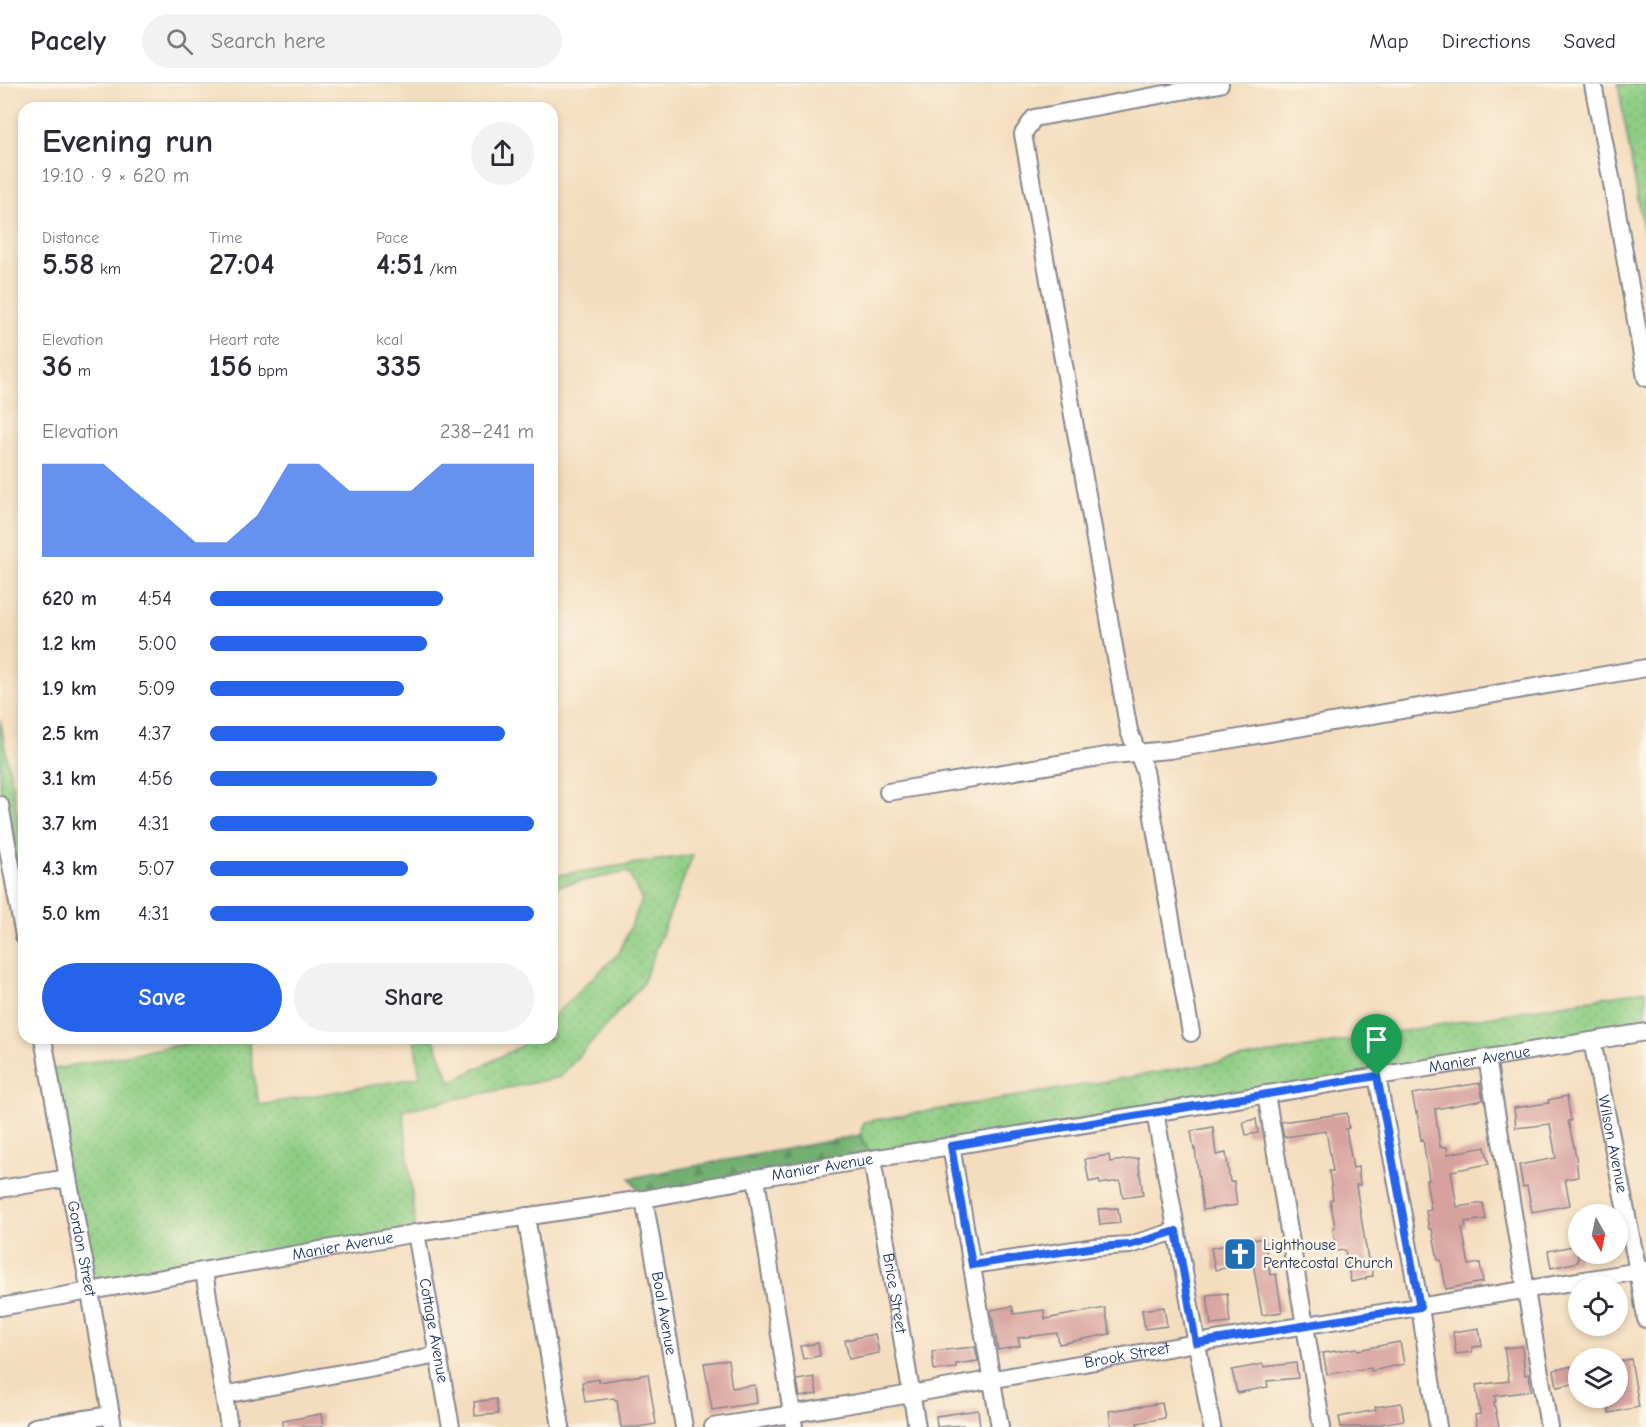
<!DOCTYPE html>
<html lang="en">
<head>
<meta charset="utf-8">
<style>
	body { margin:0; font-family:"Comic Neue",sans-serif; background:#f2f2f3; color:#2b2b33; height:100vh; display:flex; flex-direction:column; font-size:22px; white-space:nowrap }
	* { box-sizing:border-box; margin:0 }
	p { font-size:20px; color:#7c7c81 }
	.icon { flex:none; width:33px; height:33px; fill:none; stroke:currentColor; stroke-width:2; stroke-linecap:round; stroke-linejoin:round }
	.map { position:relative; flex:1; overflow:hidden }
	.sheet { position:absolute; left:18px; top:18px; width:540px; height:942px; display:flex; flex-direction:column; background:#fff; border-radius:18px; box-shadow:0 3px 9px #0003 }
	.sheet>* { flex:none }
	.needle { width:39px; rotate:171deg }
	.buttons { position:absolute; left:1568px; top:1120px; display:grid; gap:12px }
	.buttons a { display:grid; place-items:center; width:60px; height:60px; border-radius:50%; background:#fff; box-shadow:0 3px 9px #0003; font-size:30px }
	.pin { position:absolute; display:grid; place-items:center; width:51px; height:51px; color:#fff; margin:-62px -26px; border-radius:50% 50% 50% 0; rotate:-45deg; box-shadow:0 0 6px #0007 }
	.pin .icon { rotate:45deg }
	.round { display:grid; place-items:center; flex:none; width:63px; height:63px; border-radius:32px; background:#f2f2f3 }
	.head { display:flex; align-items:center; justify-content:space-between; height:102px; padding:0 24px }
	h1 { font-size:33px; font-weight:700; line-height:45px }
	.metrics { display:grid; grid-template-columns:repeat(3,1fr); gap:9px; height:102px; padding:6px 24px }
	.metrics div { display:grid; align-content:center }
	.metrics b { font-size:30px; font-weight:700 }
	.metrics small { font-size:16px; font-weight:400 }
	.metrics p { font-size:16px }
	.chart { height:168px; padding:12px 24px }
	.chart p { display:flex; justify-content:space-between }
	.chart svg { width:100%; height:108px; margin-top:6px; fill:#2563eb; opacity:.7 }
	.cta { display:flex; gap:12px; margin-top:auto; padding:12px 24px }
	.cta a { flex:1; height:69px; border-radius:36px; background:#2563eb; color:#fff; font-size:24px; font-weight:700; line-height:69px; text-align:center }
	.cta a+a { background:#f2f2f3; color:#2b2b33 }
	ul { padding:0 24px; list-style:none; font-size:20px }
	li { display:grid; grid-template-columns:96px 72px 1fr; align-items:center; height:45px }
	li i { height:15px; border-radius:8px; background:#2563eb }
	header { display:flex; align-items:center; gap:36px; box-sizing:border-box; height:84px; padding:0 30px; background:#fff; border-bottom:2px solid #e1e1e2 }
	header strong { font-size:28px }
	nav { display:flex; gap:33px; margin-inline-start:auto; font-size:21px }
	.search { width:420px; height:54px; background:#f2f2f3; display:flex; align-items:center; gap:15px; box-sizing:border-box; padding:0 21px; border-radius:33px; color:#7c7c81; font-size:22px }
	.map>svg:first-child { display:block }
</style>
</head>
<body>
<header>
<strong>Pacely</strong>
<div class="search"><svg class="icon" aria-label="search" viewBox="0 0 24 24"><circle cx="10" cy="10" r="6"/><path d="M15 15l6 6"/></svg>Search here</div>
<nav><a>Map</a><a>Directions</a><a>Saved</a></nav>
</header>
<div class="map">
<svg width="1646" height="1343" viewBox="0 0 1646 1343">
	<defs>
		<pattern id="grass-dots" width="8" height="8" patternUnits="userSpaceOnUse" patternTransform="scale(1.5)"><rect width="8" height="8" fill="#8ecd83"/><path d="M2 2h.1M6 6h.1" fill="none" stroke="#7ab074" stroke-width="1.8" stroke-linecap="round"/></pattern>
		<pattern id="forest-firs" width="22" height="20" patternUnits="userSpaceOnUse" patternTransform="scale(1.5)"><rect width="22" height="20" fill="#72b071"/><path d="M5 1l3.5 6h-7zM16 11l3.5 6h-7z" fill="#5d9060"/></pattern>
	</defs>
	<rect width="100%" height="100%" fill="#fcf5e5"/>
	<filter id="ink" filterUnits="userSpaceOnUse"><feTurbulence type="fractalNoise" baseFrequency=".0167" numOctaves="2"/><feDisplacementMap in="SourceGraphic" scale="12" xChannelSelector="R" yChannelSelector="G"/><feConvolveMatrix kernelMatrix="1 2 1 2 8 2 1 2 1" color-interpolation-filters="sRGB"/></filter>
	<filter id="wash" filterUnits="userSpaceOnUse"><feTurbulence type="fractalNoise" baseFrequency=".008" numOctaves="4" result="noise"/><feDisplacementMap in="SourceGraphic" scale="24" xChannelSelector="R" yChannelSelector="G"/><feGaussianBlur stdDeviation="1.35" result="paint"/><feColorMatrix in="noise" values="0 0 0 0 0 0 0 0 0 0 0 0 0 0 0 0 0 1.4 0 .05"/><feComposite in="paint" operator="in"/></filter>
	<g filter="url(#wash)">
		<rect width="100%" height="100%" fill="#f4ddbe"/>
		<path fill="url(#grass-dots)" stroke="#547e70" stroke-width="1.5" d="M1618,0H1646V161Z
			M0,636L24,768V852L0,721Z
			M693,771L642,901L560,993L403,1026L416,1149L90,1208L49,986L213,954H248L259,1021L420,993L414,954H433L451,998L521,962L529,954H552V933L619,869L642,816L628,788L552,803V792Z
			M1646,906V948L872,1075L860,1051L864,1038Z"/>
		<path fill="url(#forest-firs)" stroke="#467068" stroke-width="1.5" d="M860,1051L872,1075L644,1114L630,1094Z"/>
		<g id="blocks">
			<path fill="#d7a19d" d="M1480,999L1483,1016L1435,1025L1440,1063H1447L1448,1070L1485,1063L1489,1080L1451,1087L1457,1123L1483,1119L1486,1135L1465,1138L1466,1143L1462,1144L1469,1181L1480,1179L1483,1198L1446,1205L1441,1176H1438L1432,1145H1429L1426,1127L1431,1126L1426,1096H1429L1423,1055L1421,1056L1417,1028L1416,1029L1412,1010Z
				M1567,1012L1571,1037H1568L1576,1072L1578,1093L1565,1095L1570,1121L1532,1128L1527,1102L1523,1103L1519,1081L1556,1074L1550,1040L1516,1044L1514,1024L1549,1019L1548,1016Z
				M1347,1029L1349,1044L1346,1045L1353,1084L1358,1083L1360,1101H1356L1368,1176L1370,1175L1373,1192L1366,1193V1195L1351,1198L1345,1166L1336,1167L1333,1144L1335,1143L1330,1116L1333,1115L1329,1087H1333L1326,1047L1284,1053L1281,1038Z
				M1256,1035L1258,1049L1246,1051L1243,1038Z
				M1213,1043L1216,1071L1226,1069L1230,1098L1234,1097L1237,1121L1203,1126L1195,1065L1194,1066L1191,1047Z
				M1109,1071L1110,1078L1138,1074L1143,1111L1123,1114L1120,1097L1100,1100L1099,1096L1089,1098L1085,1075Z
				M1118,1124L1120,1139L1100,1141L1098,1125Z
				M1264,1154L1270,1191L1276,1190L1282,1228L1262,1231L1253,1179L1215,1186L1211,1164Z
				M1578,1161V1178L1551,1184L1548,1167Z
				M1227,1209L1230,1239L1211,1241L1207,1211Z
				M1012,1222L1014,1230L1044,1226L1045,1235L1105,1224L1110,1250L1059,1260L1057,1249L1018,1254L1020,1262L998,1266L991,1226Z
				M1164,1223L1167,1242L1145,1245L1142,1226Z
				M1479,1244L1482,1262L1472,1263V1268L1456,1270L1453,1248Z
				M875,1250L879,1269L849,1275L845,1256Z
				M1400,1258L1404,1280L1371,1287V1284L1327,1290L1323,1269L1357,1264L1358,1266Z
				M818,1259L820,1272L803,1275L800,1262Z
				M1522,1262L1525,1291L1529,1290L1531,1307L1495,1312L1496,1318H1494L1499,1343H1477L1475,1331L1480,1330L1476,1301L1509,1297L1504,1264Z
				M975,1263L978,1277L956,1280V1284L934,1286L932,1267Z
				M1631,1275L1639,1323L1609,1329L1607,1314H1617V1278Z
				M728,1276L732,1304L755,1301L757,1319L712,1326L704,1279Z
				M1296,1279L1298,1294L1267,1297L1268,1303L1237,1309L1232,1286L1263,1280L1264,1283Z
				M1574,1282L1578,1299L1557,1303L1554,1286Z
				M648,1290L656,1340L638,1343H621L617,1316H615L614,1314L585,1318L582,1298L599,1295V1298Z
				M814,1293L817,1310L800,1313L797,1296Z
				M496,1315L498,1330L475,1332L474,1318Z
				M1162,1319L1165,1334L1137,1339L1138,1343H1111L1109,1327Z
				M1401,1319L1404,1336L1364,1343H1341L1339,1333L1376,1326L1375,1323Z
				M978,1326L980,1343H963V1341L937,1343L936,1332Z
				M321,1330L323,1343H283V1337Z"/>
		</g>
	</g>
	<g filter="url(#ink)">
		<use href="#blocks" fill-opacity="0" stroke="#88868e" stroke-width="1.5"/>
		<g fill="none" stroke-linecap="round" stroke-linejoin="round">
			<g stroke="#88868e" stroke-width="20">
				<g id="minor">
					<path d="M1593,0L1612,99L1646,294"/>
					<path d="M888,708L1112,671L1169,666L1646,584"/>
					<path d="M0,721L24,852"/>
					<path d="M1191,949L1145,687L1129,647L1023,50L1034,34L1220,0"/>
					<path id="s1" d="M43,954L68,1094L90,1208L113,1343"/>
					<path id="s2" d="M1592,957L1638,1187L1646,1235"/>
					<path d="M1487,974L1549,1343"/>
					<path d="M1377,992L1420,1223L1438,1343"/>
					<path d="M1266,1010L1322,1343"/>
					<path d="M1155,1028L1212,1343"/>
					<path d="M951,1062L1000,1343"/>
					<path id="s3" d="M872,1075L917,1343"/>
					<path d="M756,1094L794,1343"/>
					<path d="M0,1105L68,1094"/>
					<path id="s4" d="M644,1115L684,1343"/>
					<path d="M526,1132L561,1343"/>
					<path id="s5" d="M416,1149L451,1343"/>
					<path d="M972,1181L1095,1163L1130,1161L1176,1147"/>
					<path d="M204,1188L229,1343"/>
					<path id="s6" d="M0,1223L416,1149L644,1115L756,1094L1646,948"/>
					<path d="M224,1311L438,1271"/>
					<path d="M35,1343L111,1331"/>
					<path id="s7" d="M713,1343L911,1310L1196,1259L1646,1186"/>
				</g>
			</g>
			<use href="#minor" stroke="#fff" stroke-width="16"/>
		</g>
	</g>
	<g fill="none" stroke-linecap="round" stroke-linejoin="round" filter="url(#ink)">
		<g stroke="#fff" stroke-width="12">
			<path id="route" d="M1377,992L1420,1223L1196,1259L1176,1147L1130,1161L1095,1163L972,1181L951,1062Z"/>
		</g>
		<use href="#route" stroke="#2563eb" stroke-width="8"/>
	</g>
	<defs>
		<g id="church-square" transform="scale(1.725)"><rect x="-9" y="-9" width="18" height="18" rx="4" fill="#1f6fb2" stroke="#fcf5e5"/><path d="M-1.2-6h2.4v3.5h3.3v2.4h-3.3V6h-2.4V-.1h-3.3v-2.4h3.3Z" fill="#fff"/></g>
	</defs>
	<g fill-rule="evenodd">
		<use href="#church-square" x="1240" y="1170"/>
	</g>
	<g text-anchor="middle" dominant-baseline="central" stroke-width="5" stroke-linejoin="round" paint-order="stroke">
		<g font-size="16" fill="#1b2f5e" stroke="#fcf5e5">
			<text stroke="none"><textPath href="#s6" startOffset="1500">Manier Avenue</textPath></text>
			<text stroke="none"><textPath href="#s2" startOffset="105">Wilson Avenue</textPath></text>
			<text stroke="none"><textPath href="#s6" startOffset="834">Manier Avenue</textPath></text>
			<text stroke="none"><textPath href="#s6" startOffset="348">Manier Avenue</textPath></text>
			<text stroke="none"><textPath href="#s1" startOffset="214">Gordon Street</textPath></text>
			<text stroke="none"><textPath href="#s3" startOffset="136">Brice Street</textPath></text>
			<text stroke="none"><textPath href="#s4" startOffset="116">Boal Avenue</textPath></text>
			<text stroke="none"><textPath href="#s5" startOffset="99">Cottage Avenue</textPath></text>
			<text stroke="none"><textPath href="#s7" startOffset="420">Brook Street</textPath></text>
		</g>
		<g font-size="16" fill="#1b2f5e" stroke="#fcf5e5" text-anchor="start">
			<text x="1263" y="1161">Lighthouse<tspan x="1263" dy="18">Pentecostal Church</tspan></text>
		</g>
	</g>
</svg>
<div class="buttons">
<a><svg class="needle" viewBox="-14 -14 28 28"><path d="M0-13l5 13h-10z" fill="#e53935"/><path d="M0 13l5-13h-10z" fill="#7c7c81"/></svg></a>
<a><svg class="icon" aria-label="locate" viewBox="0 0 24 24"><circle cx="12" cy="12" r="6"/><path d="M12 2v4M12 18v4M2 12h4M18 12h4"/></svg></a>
<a><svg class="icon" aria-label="layers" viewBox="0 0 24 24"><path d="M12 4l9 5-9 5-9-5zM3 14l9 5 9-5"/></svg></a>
</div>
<div class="pin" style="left:1377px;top:992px;background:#1e9e55"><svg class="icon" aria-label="arrive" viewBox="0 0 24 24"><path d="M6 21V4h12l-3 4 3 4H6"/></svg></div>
<section class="sheet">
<div class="head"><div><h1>Evening run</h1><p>19:10 · 9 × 620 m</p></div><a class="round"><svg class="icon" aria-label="share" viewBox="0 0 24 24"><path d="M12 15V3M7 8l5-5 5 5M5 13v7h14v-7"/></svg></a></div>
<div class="metrics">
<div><p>Distance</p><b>5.58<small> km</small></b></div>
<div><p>Time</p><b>27:04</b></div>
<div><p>Pace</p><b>4:51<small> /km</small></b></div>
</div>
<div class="metrics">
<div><p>Elevation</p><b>36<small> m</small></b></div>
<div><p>Heart rate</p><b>156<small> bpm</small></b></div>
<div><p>kcal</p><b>335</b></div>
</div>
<div class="chart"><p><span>Elevation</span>238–241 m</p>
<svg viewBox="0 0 160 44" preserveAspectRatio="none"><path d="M0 44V6L10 6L20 6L30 17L40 27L50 38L60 38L70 27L80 6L90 6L100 17L110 17L120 17L130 6L140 6L150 6L160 6V44z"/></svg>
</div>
<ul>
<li><b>620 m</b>4:54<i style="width:72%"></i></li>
<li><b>1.2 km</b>5:00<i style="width:67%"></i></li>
<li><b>1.9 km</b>5:09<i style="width:60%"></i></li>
<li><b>2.5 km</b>4:37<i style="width:91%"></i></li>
<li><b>3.1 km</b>4:56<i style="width:70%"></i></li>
<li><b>3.7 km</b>4:31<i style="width:100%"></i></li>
<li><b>4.3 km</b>5:07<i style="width:61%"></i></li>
<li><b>5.0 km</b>4:31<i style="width:100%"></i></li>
</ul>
<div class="cta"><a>Save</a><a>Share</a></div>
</section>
</div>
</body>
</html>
